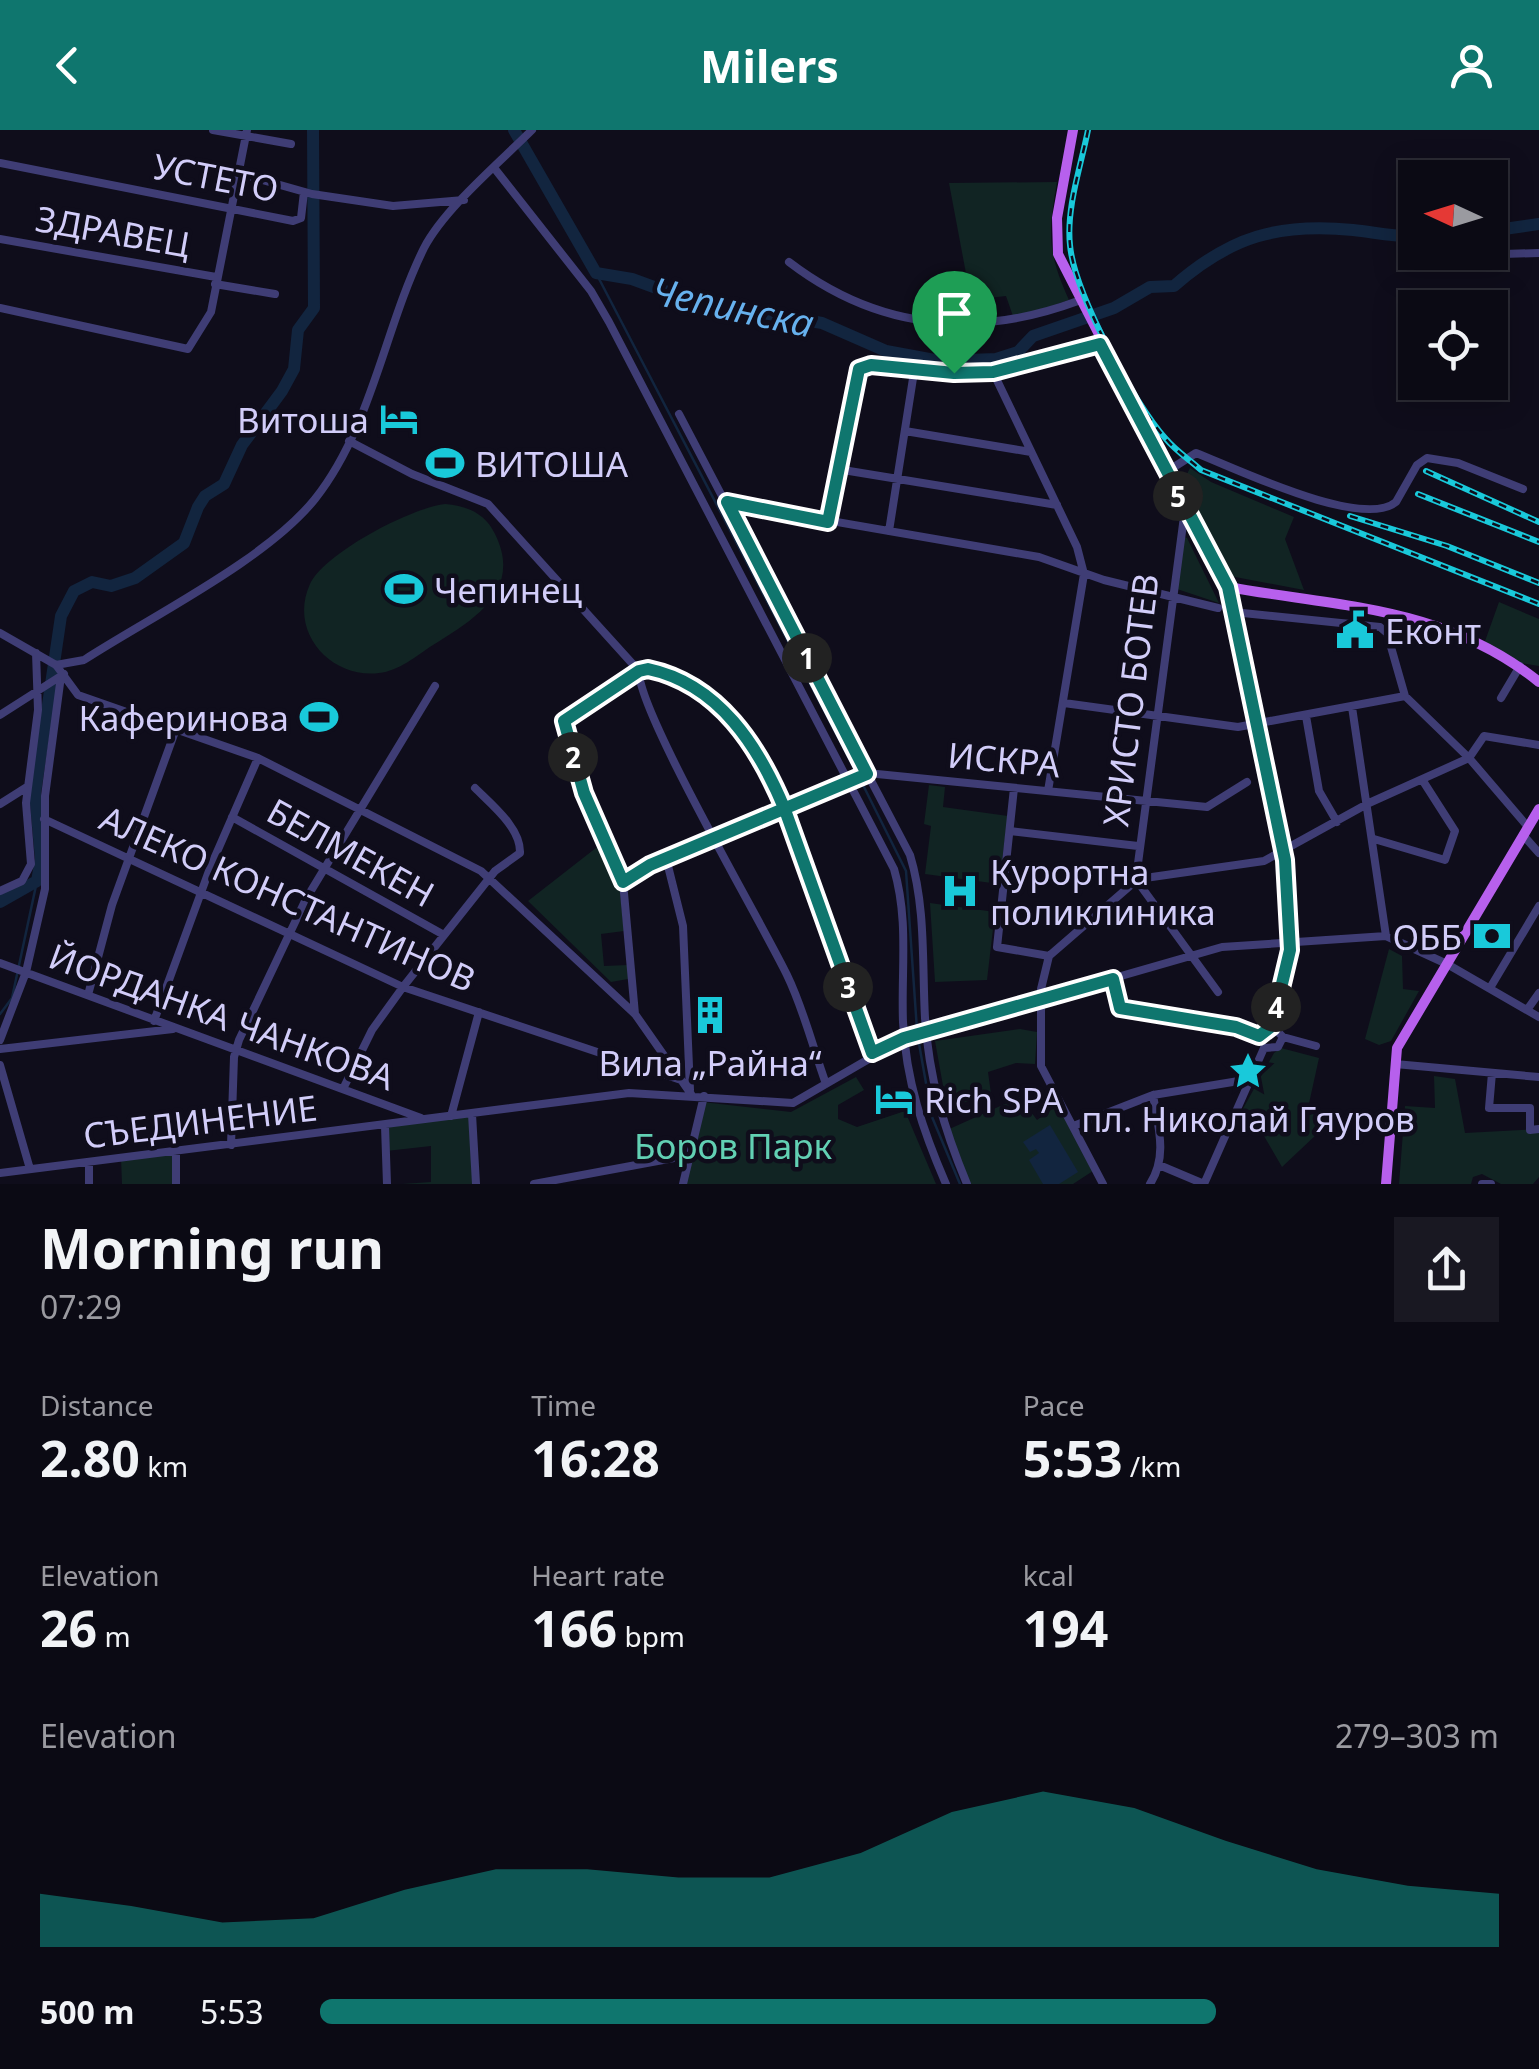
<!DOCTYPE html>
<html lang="en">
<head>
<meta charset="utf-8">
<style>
	body { margin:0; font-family:"Noto Sans",sans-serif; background:#191822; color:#f1f3f6; height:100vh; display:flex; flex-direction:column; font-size:38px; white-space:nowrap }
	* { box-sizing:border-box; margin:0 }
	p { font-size:32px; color:#9a9aa0 }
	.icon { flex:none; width:55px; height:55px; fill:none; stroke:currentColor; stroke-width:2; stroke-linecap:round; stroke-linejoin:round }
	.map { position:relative; height:1054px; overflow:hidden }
	.sheet { display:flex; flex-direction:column; background:#0b0a14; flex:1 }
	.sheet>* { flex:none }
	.needle { width:65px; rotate:274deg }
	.buttons { position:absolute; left:1398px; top:30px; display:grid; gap:20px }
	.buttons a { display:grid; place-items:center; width:110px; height:110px; border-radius:0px; background:#0b0a14; box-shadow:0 5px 25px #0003,0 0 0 2px #2b2b34; font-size:50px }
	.pin { position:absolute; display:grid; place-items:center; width:85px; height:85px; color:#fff; margin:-102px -42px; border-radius:50% 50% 50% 0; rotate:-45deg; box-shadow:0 0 10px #0007 }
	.pin .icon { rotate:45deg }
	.km { position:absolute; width:50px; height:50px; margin:-25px; border-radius:50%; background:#222; color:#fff; font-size:28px; line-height:50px; text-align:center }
	.round { display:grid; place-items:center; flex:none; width:105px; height:105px; border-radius:0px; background:#191822 }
	.overview { display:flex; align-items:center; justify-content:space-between; height:170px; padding:0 40px }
	h1 { font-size:55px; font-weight:700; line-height:75px }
	.stats { display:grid; grid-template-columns:repeat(3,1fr); gap:15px; height:170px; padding:10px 40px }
	.stats div { display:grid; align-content:center }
	.stats b { font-size:50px; font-weight:700 }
	.stats small { font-size:28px; font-weight:400 }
	.stats p { font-size:28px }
	.chart { height:280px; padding:20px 40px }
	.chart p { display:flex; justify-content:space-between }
	.chart svg { width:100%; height:180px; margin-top:10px; fill:#0f766e; opacity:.7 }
	ul { padding:0 40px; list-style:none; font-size:32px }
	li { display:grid; grid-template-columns:160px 120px 1fr; align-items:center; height:75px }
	li i { height:25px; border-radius:12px; background:#0f766e }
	header { display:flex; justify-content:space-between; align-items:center; height:130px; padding:0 40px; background:#0f766e; color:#fff; font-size:45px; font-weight:700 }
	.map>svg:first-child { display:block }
</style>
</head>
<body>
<header><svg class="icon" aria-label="back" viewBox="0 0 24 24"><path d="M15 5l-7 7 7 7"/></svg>Milers<svg class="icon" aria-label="person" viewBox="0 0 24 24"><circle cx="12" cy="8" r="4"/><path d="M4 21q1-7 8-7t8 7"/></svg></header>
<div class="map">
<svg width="1539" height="1054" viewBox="0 0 1539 1054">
	<rect width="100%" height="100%" fill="#0f0d1b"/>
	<path fill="#112423" d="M1057,52C1048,104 1047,121 1069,170L1014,189L1006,166L971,170L949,53Z
		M1190,338L1211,352L1294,387L1285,409L1304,460L1230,446L1183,352Z
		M445,374C467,376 485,383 495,404C523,460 474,490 433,515C416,526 399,541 379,543C331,549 288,502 310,454C326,422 411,378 445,374Z
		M1184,407L1187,408L1219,473L1177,459Z
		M1499,472L1539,489V536L1521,533L1484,514Z
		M929,655L945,657L943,677L1008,686L999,754L925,744L931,696L924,694Z
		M601,714L619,753L624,801L601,804L604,836L628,835V849L611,852L528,771Z
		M930,773L995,782L987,850L935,852Z
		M1389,819L1402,826L1403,859L1419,861L1391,911L1379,915L1365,909Z
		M1020,899L1037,902L1035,934L1016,933L988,942L991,964L947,978L935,911Z
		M1281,918L1319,928L1306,987L1316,982L1335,987L1282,1037L1264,1006L1235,993L1274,923Z
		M1434,946L1455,949L1465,1003L1539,999V1047L1533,1054H1501L1482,1044L1473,1047L1471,1054H1399L1405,976L1435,978Z
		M856,947L864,960L838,975V989L857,997L905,981L936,1054H683L702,972L791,982Z
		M1020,967L1037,990L1062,972L1096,1039L1073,1054H970L945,1001Z
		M472,984L475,1054H402L431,1052V1016L386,1021L385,996Z
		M176,1021V1054H122L121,1028Z"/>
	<path fill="#12253f" d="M1050,995L1078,1042L1059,1054H1043L1029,1030L1039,1023L1036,1019L1030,1022L1023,1012Z"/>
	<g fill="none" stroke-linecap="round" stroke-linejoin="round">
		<path stroke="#12253f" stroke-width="2.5" d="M596,143L856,642
			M860,649L906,741L917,900
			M0,884L12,868L37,751
			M918,908L932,987L960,1054"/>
		<path stroke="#12253f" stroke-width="12" d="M514,0L596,143L632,149L692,171L822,193L886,221L940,231L996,229L1018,222L1033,206L1114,178L1150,157L1174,156C1231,106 1278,93 1353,100C1374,102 1393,107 1415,106
			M1490,101L1539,94
			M0,772L37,751L41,729L35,663L61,486L74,461L92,452L111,456L135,448L184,413L198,377L205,366L224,354L242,315L282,261L294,239L298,200L314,178L313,0"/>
		<path stroke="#3f3d75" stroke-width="8" d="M213,0L291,14
			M0,33L293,91L301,88L304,62
			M495,39L591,161L609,192L894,739C909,790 901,840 903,892C906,951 923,1001 946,1054
			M238,43L312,64L393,76L464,70
			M0,109L216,147
			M1503,124L1539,123
			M789,132C878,200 975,209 1078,171
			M215,154L275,164
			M0,178L188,219L211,182L247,0
			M993,242L1077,417L1084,444L1048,661
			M679,284L910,725C926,778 922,833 925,888C929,948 944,999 967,1054
			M905,301L1031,322
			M349,311L412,344L488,374L639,541C637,580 762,793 787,845C804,880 813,918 826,954
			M837,339L1057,375
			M1166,342L1196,323C1235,338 1362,400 1396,372L1417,335L1427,328L1458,333L1523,359
			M727,373L1039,427L1104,450L1218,478
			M1185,379L1137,741L1140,755L1218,862
			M828,392L859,239C877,231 901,241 921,242C985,246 1039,231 1100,214
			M889,401L914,242
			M1228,457L1285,730L1290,820L1272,896
			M1233,482L1380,497L1387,503L1405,566L1469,628L1528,697
			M0,503L56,535L78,565L258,628L481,741L635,884L691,964
			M56,535L84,530C152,486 266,430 315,369C372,297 384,199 424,118C445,78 499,33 532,0
			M1501,568L1520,536
			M1064,573L1238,597L1405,566
			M1352,577L1386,806
			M0,585L64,544
			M1306,586L1319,661L1337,692
			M1014,658L997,817L1049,826
			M0,674L27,657
			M232,687L444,805
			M44,689L403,857L681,950
			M1010,701L1138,716
			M1523,705L1539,723
			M1374,709L1445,730L1455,701L1423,651
			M666,728L683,796L690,960
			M623,752L650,735L867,643L1207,677L1247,652
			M0,761L22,751L31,734L26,673L38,580L36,523
			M0,833L421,988
			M1113,849L1120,878L1237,897L1259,906
			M1490,858L1539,776
			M88,865L112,775L176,599
			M1527,880L1539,863
			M635,884L623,752L583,663L563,596L567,586L649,539L709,564L768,643L872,923
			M154,891L210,738L258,628
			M1272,896L1283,907L1316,916
			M0,910L26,842L45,759V666L61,546
			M1264,918L1278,917L1283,907
			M0,919L173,899
			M1395,934L1539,947
			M0,935L30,1039
			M1492,943L1489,978H1530V1000L1539,999
			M343,959L372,900L403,857L495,741L520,723C521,698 492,675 475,658
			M1153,965L1251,949
			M472,984L476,1054
			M451,986L479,882
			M1076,995L1153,965C1158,996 1168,1026 1150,1054
			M385,996L387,1054
			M231,1015L234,927L239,910L306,769L435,556
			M89,1032V1054
			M1159,1035L1204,1054
			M0,1043L629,963L793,973L905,908L1222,817L1386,806L1447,834L1539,887
			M176,1054V1021
			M534,1054L690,1025
			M683,1054L704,966
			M1103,1054L1041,936V859L1049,826L1138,749L1264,731L1369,673L1469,628L1484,606L1539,615
			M1204,1054L1264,918
			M1482,1054H1491"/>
		<path stroke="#b760ed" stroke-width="10" d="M1073,0L1057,88L1058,124L1228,457C1339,477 1445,476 1539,552
			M1386,1054L1397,918L1539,679"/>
		<g stroke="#19c9da" stroke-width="6">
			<path id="rail" d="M1088,0C1081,36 1066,78 1070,115C1074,162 1134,274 1166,309C1176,321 1190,330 1201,340L1539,474
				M1426,341L1539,392
				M1418,364L1539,412
				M1350,386L1447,416L1539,453"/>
		</g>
		<use href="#rail" stroke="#0f0d1b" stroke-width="2.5" stroke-dasharray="8" stroke-linecap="butt"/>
	</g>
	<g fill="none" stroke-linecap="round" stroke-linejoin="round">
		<g stroke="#fff" stroke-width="20">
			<path id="route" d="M954,243L871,235L859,239L828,392L727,372L867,644L650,735L623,752L584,663L564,591L639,541L648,539C719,554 759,617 785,680L872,923L904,908L1113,849L1120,878L1236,897L1259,906L1272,896L1290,820L1285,730L1228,457L1100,214L993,242L954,243"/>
		</g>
		<use href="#route" stroke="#0f766e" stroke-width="12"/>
	</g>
	<defs>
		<g id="hotel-bare" transform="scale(3)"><path d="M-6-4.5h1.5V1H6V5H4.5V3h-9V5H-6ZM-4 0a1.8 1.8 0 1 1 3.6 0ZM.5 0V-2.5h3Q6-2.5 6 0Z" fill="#19c9da" stroke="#0f0d1b" stroke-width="2.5" paint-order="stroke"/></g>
		<g id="stadium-bare" transform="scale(3)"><path d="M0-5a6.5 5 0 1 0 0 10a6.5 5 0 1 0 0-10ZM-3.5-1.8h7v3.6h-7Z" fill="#19c9da" stroke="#0f0d1b" stroke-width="2.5" paint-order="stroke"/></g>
		<g id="civic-bare" transform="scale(3)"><path d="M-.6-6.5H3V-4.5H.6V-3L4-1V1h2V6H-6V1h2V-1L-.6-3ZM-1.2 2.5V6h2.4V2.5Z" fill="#19c9da" stroke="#0f0d1b" stroke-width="2.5" paint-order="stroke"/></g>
		<g id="hospital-bare" transform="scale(3)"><path d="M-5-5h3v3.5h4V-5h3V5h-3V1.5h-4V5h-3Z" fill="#19c9da" stroke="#0f0d1b" stroke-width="2.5" paint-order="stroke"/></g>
		<g id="bank-bare" transform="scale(3)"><path d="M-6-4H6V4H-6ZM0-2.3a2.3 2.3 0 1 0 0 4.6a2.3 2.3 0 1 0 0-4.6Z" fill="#19c9da" stroke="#0f0d1b" stroke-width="2.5" paint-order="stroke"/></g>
		<g id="building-bare" transform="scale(3)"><path d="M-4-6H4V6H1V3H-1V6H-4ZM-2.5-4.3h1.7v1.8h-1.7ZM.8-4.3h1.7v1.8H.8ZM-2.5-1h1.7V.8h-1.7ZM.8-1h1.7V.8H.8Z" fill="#19c9da" stroke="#0f0d1b" stroke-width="2.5" paint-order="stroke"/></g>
		<g id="sight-bare" transform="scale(3)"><path d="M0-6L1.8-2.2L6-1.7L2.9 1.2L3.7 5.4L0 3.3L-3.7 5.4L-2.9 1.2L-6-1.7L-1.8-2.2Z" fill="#19c9da" stroke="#0f0d1b" stroke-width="2.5" paint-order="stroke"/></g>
	</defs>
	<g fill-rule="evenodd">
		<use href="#hotel-bare" x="399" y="289"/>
		<use href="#stadium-bare" x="445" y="333"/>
		<use href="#stadium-bare" x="404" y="459"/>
		<use href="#civic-bare" x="1355" y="500"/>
		<use href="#stadium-bare" x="319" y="587"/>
		<use href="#hospital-bare" x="960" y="761"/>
		<use href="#bank-bare" x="1492" y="806"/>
		<use href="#building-bare" x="710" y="885"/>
		<use href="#sight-bare" x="1248" y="941"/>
		<use href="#hotel-bare" x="894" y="969"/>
	</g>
	<g text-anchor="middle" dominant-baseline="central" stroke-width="9" stroke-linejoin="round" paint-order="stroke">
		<g font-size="35" fill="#d2cdf9" stroke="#0f0d1b">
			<text transform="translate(216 47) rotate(11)">УСТЕТО</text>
			<text transform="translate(113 101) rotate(10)">ЗДРАВЕЦ</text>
			<text transform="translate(1130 570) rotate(-83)">ХРИСТО БОТЕВ</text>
			<text transform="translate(1004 629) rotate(5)">ИСКРА</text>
			<text transform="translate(351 722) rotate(29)">БЕЛМЕКЕН</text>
			<text transform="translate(288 768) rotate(24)">АЛЕКО КОНСТАНТИНОВ</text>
			<text transform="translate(222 886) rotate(20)">ЙОРДАНКА ЧАНКОВА</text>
			<text transform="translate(200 991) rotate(-7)">СЪЕДИНЕНИЕ</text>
		</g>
		<g font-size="35" fill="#d2cdf9" stroke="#0f0d1b" text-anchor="start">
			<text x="369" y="289" text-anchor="end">Витоша</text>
			<text x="475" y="333">ВИТОША</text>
			<text x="434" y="459">Чепинец</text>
			<text x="1385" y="500">Еконт</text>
			<text x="289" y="587" text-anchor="end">Каферинова</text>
			<text x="990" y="741">Курортна<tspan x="990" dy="40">поликлиника</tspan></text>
			<text x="1462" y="806" text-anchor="end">ОББ</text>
			<text x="710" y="932" text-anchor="middle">Вила „Райна“</text>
			<text x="924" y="969">Rich SPA</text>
			<text x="1248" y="988" text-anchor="middle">пл. Николай Гяуров</text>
		</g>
		<g font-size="35" fill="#62d0b3" stroke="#0f0d1b">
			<text x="733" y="1015">Боров Парк</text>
		</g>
		<g font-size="38" font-style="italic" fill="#67b1ee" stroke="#0f0d1b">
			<text transform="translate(733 176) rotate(12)">Чепинска</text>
		</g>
	</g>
</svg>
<div class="buttons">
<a><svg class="needle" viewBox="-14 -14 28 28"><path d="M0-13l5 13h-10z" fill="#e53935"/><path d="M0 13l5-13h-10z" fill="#9a9aa0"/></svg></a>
<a><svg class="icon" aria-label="locate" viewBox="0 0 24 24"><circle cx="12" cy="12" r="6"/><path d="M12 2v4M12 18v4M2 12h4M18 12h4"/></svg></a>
</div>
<div class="pin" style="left:954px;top:243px;background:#1e9e55"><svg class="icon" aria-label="arrive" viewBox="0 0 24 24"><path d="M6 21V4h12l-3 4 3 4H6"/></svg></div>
<b class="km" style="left:807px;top:528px">1</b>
<b class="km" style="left:573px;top:627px">2</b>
<b class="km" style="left:848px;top:857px">3</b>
<b class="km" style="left:1276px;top:877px">4</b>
<b class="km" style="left:1178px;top:366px">5</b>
</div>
<section class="sheet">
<div class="overview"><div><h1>Morning run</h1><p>07:29</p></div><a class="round"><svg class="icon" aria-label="share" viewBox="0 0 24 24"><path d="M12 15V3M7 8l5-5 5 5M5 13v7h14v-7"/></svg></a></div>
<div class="stats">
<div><p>Distance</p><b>2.80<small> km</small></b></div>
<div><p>Time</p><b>16:28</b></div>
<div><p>Pace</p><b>5:53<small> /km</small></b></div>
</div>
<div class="stats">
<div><p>Elevation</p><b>26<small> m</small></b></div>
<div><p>Heart rate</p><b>166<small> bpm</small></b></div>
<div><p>kcal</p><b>194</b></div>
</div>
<div class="chart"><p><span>Elevation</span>279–303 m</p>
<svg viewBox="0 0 160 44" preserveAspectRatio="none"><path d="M0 44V31L10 34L20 38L30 37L40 30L50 25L60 25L70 27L80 27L90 21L100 11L110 6L120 10L130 18L140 25L150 29L160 31V44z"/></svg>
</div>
<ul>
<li><b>500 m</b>5:53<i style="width:76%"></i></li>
</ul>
</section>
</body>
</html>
